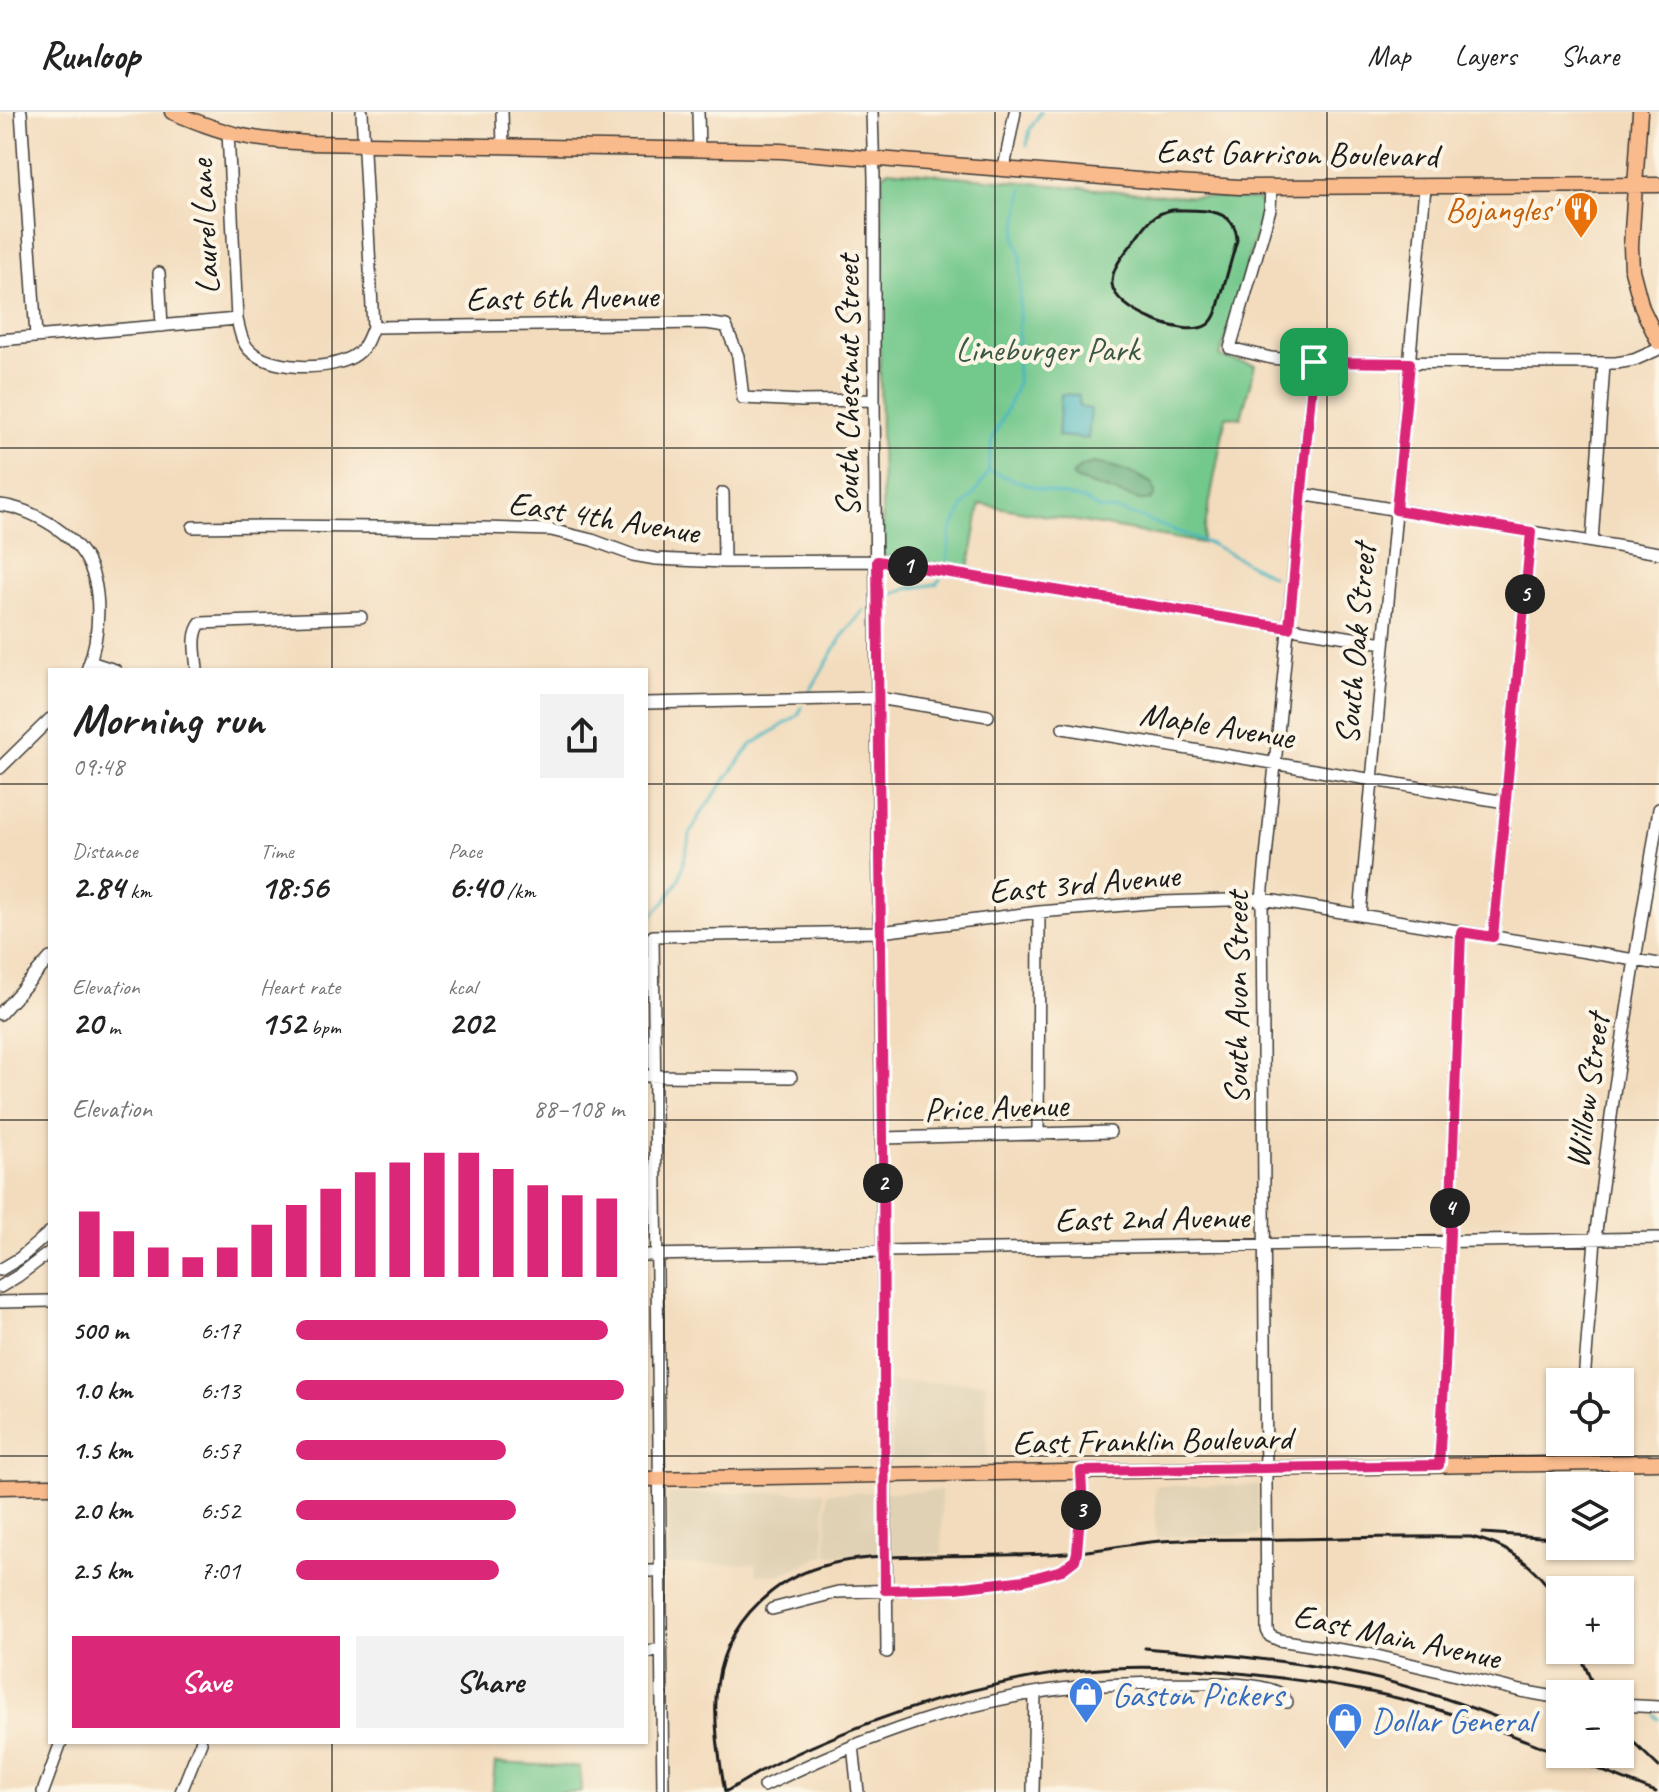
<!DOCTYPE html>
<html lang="en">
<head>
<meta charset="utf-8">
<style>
	body { margin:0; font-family:Caveat,sans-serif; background:#f2f2f2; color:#222; height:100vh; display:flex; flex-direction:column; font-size:30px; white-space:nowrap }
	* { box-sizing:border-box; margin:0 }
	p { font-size:26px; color:#767676 }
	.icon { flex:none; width:44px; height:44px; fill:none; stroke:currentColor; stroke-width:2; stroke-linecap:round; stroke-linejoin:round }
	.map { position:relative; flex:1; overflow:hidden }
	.drawer { position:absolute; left:48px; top:556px; width:600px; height:1076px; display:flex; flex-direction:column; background:#fff; border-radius:0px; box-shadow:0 2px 6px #0004 }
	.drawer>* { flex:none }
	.fabs { position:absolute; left:1546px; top:1256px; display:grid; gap:16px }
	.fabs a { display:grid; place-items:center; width:88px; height:88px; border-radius:0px; background:#fff; box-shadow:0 2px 6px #0004; font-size:40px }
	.pin { position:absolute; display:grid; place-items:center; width:68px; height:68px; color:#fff; margin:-34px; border-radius:16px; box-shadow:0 4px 12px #0006 }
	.km { position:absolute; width:40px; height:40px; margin:-20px; border-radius:50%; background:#222; color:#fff; font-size:22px; line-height:40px; text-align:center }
	.round { display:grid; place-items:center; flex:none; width:84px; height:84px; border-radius:0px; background:#f2f2f2 }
	.headline { display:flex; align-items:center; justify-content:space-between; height:136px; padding:0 24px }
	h1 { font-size:44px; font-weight:600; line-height:60px }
	.stats { display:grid; grid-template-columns:repeat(3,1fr); gap:12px; height:136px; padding:8px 24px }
	.stats div { display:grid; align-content:center }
	.stats b { font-size:34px; font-weight:600 }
	.stats small { font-size:22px; font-weight:400 }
	.stats p { font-size:22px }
	.chart { height:224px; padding:16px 24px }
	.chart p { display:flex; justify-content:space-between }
	.chart svg { width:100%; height:144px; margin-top:8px; stroke:#db2777; stroke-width:6 }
	.cta { display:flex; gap:16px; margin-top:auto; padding:16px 24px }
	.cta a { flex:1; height:92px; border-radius:0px; background:#db2777; color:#fff; font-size:32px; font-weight:600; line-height:92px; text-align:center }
	.cta a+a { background:#f2f2f2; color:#222 }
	ul { padding:0 24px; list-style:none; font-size:26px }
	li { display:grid; grid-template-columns:128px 96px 1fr; align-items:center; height:60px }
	li i { height:20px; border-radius:10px; background:#db2777 }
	header { display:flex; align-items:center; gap:48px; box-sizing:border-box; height:112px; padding:0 40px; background:#fff; border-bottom:2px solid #e0e0e0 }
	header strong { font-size:38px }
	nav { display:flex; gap:44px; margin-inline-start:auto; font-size:28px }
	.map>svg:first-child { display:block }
</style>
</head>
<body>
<header>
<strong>Runloop</strong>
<nav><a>Map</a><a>Layers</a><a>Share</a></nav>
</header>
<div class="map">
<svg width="1659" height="1680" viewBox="0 0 1659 1680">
	<rect width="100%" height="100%" fill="#fcf5e5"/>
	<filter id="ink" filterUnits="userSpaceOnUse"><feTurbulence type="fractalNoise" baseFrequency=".0125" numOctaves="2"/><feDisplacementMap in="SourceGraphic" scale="16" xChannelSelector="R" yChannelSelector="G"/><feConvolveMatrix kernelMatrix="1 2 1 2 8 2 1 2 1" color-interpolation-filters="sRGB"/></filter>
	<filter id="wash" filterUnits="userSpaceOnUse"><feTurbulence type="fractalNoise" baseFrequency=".006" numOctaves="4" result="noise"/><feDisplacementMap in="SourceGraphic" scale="32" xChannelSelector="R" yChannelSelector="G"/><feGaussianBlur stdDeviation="1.8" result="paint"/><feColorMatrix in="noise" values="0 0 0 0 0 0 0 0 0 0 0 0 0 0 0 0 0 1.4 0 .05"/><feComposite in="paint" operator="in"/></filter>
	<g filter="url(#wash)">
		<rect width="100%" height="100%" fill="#f3dcbd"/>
		<path fill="#e0d1b4" d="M891,1270H986L987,1347L892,1348Z
			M1258,1373V1423L1156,1425L1155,1374Z
			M941,1379L942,1442L827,1443V1381Z
			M824,1380L825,1443L781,1462L756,1463V1452L668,1453V1382Z"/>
		<path fill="#73c88c" stroke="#487254" stroke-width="2" d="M888,58L1163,83L1259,88L1263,97L1220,245L1255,253L1241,306L1226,304L1202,431L980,392L969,456L883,444L878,146L882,115V65Z
			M495,1651L580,1655L581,1680H492Z"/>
		<path fill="#5eac78" stroke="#3d644a" stroke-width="2" d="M1094,351C1116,354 1134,360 1153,372L1155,383L1151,388H1140L1083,370L1075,367L1072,363L1082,354Z"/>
		<path fill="#46b5be" stroke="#31686d" stroke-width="2" d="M1061,282L1079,283V295L1091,297L1088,327L1058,324Z"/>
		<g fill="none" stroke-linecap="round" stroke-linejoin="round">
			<path stroke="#46b5be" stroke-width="3" d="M1027,33L1030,17L1041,0
				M989,359L1040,377L1084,388L1099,397L1115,398L1137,404L1213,433L1272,464
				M947,448L951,418L964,393L978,377L988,359L992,328L1012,286L1017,272L1021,143L1015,126L1023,77
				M883,486L906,477L936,472L940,467
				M809,581L841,526L864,498
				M646,815L655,800L665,790L679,768L690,723L699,704L751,633L791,608L798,603L802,595
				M1655,1603L1659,1607"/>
		</g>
	</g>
	<g filter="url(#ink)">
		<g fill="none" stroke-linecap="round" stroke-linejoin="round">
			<g stroke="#3c3934" stroke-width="14">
				<path id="minor" d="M21,0L36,224
					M502,0L503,35
					M698,0L699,38
					M872,0L874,66V288L887,1540
					M228,20L237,207C240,220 242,233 253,241C276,259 334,259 357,242C366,236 369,224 373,215L362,0
					M1004,56L1015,0
					M1271,75L1270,97L1230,236L1271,246L1314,250L1616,251L1634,248L1659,237
					M159,161L162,214
					M373,215L706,211L726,214L738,244L743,286L802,289L874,288
					M0,228L237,207
					M1314,250L1262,787L1267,1518L1270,1524L1279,1528L1373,1543L1521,1579L1560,1586
					M723,381L724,450
					M1301,382L1659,441
					M0,393C19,395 36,403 52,413C64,421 76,430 84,443C104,474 100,525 87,558
					M193,415L270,414L481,416L551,418L592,428L633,443L656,447L724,450L877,449L1384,531
					M1592,430L1604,252
					M90,550L115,558
					M197,558C196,543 191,522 201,511L361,505
					M646,591L878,586L988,604
					M1063,616L1505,690
					M0,656L50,607
					M1360,803L1425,75
					M1493,825L1531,420
					M0,902L50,846
					M646,964L791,965
					M1038,1023L1039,800
					M883,1026L1110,1020
					M646,1143L1659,1126
					M0,1158L20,1146L50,1120
					M0,1175L18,1164L50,1140
					M0,1190L50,1189
					M1584,1270L1595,1127L1615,974L1659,697
					M1577,1351L1579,1330
					M1439,1353L1445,1255L1461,820
					M646,1459H661
					M772,1497L838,1480L956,1476L1025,1468L1062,1458L1075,1448L1077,1440L1082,1379L1081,1359
					M646,1541L661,1536
					M1620,1593L1659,1595
					M853,1633L858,1680
					M764,1674C862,1626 968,1586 1078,1575C1117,1571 1155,1571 1194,1571C1213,1570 1264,1572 1279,1581C1282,1583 1285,1588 1287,1590
					M43,1680L61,1630
					M181,1680L201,1630
					M663,1680L653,824L881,820L1039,800L1162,790L1262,787L1659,852
					M1033,1680L1035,1581"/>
			</g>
			<g stroke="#3c3934" stroke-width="17">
				<path id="major" d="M172,0C194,9 216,18 239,23C262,29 286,29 309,31L781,39L1163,70L1239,75L1659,73
					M1640,0L1631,134L1632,158L1642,196L1659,231
					M646,1367L1659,1350
					M0,1375L50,1374"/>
			</g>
			<use href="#minor" stroke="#fff" stroke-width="11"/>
			<use href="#major" stroke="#fabb8c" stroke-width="14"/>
			<path stroke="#1c1c1c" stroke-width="3" d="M1172,98C1198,98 1236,94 1237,128L1217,198C1215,204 1212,210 1207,213C1185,227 1114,198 1112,172C1111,155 1126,140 1135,128C1147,112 1151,102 1172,98Z
				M1483,1421L1555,1426
				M1145,1536C1212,1542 1280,1547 1346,1560C1400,1570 1453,1588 1504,1608
				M1578,1538L1597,1582
				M1620,1617L1659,1655
				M725,1680C712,1604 702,1535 771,1480C817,1444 872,1445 927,1444C973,1443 1020,1444 1066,1441C1099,1439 1130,1431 1162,1429C1205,1426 1247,1428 1290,1427C1350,1426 1411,1424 1471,1425C1511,1434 1540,1457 1560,1493
				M725,1680C743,1670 759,1659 778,1650C882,1600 997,1563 1113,1556C1169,1553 1226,1559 1281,1566C1325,1572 1370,1578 1412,1590C1495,1613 1575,1649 1656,1680"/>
		</g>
	</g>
	<g fill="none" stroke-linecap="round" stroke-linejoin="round" filter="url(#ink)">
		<g stroke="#fff" stroke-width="16">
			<path id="route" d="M1314,250L1410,251L1396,398L1531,420L1493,825L1461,820L1445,1255L1439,1353L1081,1359L1082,1379L1077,1440L1075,1448L1062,1458L1025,1468L956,1476L885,1478L883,1026L877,449L1289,516Z"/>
		</g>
		<use href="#route" stroke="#db2777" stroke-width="10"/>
	</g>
	<path fill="none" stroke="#1c1c1c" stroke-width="2" stroke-opacity="0.55" d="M332,0V558M664,0V1680M995,0V1680M1327,0V1680M0,336H1659M0,672H50M646,672H1659M0,1008H50M646,1008H1659M0,1344H50M646,1344H1659M332,1630V1680"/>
	<defs>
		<g id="restaurant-pin" transform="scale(1.8)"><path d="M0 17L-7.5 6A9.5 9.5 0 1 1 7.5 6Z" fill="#e8710a" stroke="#fcf5e5"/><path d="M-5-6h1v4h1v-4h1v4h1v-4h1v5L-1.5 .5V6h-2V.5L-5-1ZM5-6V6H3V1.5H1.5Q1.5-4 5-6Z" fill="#fff"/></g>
		<g id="shop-pin" transform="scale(1.8)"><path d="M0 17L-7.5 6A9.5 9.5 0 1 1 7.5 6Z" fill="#3f7fe0" stroke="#fcf5e5"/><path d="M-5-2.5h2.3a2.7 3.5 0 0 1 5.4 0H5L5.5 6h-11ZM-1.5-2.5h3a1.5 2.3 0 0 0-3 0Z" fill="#fff"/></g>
	</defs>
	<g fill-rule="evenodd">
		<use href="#restaurant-pin" x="1581" y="97"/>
		<use href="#shop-pin" x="1086" y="1582"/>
		<use href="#shop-pin" x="1345" y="1608"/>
	</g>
	<g text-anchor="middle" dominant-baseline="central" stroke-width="8" stroke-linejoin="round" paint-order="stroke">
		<g font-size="34" fill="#1c1c1c" stroke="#fcf5e5">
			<text transform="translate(1297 41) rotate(1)">East Garrison Boulevard</text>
			<text transform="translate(204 115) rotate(-93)">Laurel Lane</text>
			<text transform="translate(562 185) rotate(-1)">East 6th Avenue</text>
			<text transform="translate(847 274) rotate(-90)">South Chestnut Street</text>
			<text transform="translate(604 405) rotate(9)">East 4th Avenue</text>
			<text transform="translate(1355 532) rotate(-85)">South Oak Street</text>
			<text transform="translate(1217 613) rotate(9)">Maple Avenue</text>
			<text transform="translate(1084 771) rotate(-5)">East 3rd Avenue</text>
			<text transform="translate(1236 886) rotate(-90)">South Avon Street</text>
			<text transform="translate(1587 979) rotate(-82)">Willow Street</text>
			<text transform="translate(996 995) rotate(-2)">Price Avenue</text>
			<text transform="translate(1152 1106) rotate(-1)">East 2nd Avenue</text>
			<text transform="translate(1152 1328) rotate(-1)">East Franklin Boulevard</text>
			<text transform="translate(1397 1524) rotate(12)">East Main Avenue</text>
		</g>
		<g font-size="34" fill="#c56008" stroke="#fcf5e5" text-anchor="end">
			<text x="1555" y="97">Bojangles'</text>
		</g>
		<g font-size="34" fill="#3a5843" stroke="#fcf5e5">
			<text x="1047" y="237">Lineburger Park</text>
		</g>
		<g font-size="34" fill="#366cbe" stroke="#fcf5e5" text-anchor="start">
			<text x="1112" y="1582">Gaston Pickers</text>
			<text x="1371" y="1608">Dollar General</text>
		</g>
	</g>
</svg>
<div class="fabs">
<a><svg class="icon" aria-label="locate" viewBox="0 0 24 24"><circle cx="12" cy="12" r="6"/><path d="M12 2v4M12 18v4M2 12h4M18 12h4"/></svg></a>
<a><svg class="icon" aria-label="layers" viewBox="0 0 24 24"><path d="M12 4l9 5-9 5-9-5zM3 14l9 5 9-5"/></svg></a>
<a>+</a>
<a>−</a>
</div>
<div class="pin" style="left:1314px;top:250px;background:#1e9e55"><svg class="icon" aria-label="arrive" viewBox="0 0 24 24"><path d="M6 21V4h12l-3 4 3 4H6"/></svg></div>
<b class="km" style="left:908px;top:454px">1</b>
<b class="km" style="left:883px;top:1071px">2</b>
<b class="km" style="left:1081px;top:1398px">3</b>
<b class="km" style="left:1450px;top:1096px">4</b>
<b class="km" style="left:1525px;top:482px">5</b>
<section class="drawer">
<div class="headline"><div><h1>Morning run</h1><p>09:48</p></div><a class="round"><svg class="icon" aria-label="share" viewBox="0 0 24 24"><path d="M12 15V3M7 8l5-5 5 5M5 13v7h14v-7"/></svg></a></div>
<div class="stats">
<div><p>Distance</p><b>2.84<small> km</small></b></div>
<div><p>Time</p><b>18:56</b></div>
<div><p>Pace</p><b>6:40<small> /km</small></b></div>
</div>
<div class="stats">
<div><p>Elevation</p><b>20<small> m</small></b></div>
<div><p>Heart rate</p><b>152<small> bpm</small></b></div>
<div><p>kcal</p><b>202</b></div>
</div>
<div class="chart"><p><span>Elevation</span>88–108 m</p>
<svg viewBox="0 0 160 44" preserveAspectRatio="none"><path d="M5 44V24M15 44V30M25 44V35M35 44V38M45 44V35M55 44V28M65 44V22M75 44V17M85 44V12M95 44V9M105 44V6M115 44V6M125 44V11M135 44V16M145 44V19M155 44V20"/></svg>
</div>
<ul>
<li><b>500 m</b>6:17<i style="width:95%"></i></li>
<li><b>1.0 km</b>6:13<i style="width:100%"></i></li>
<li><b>1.5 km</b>6:57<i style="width:64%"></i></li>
<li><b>2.0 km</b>6:52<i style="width:67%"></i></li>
<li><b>2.5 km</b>7:01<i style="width:62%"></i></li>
</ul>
<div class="cta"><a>Save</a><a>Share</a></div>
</section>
</div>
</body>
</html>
